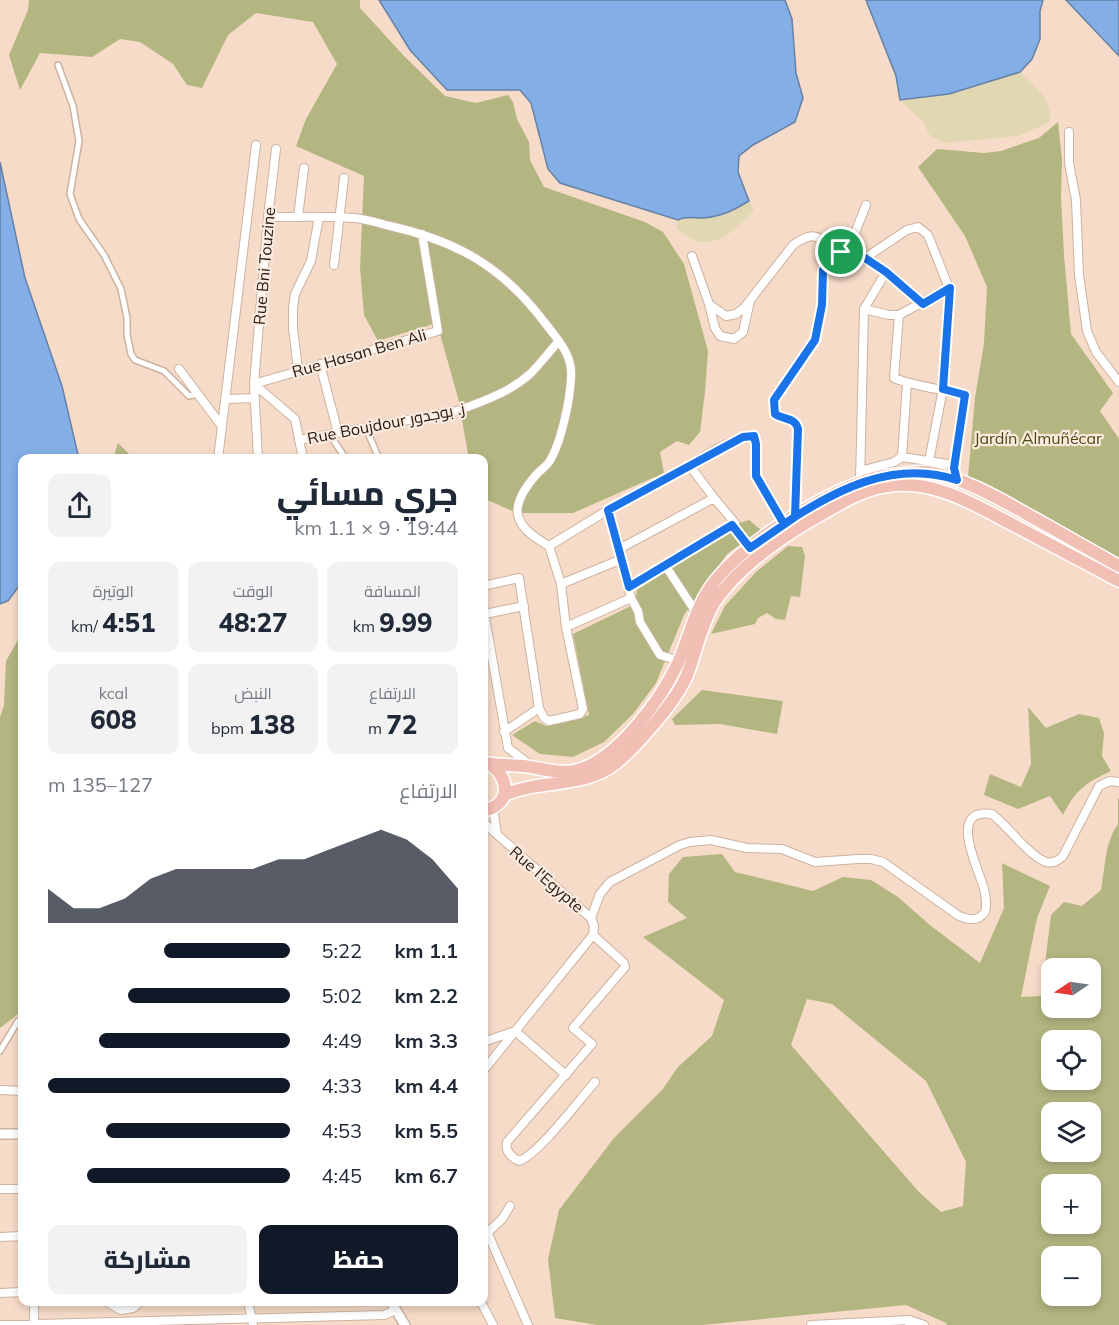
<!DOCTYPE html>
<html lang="ar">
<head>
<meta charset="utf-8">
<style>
	body { margin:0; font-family:Mulish,Cairo,sans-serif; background:#f2f2f3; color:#1f2937; direction:rtl; height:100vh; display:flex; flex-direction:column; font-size:22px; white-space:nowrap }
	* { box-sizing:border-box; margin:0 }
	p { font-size:20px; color:#747a83 }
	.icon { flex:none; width:33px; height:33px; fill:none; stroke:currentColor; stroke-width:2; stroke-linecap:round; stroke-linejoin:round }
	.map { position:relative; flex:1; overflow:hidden; direction:ltr }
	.sheet { position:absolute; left:18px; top:454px; width:470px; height:852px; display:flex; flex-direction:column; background:#fff; border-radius:12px; box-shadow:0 3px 9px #0003; direction:rtl }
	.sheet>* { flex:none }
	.needle { width:39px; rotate:257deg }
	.fabs { position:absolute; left:1041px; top:958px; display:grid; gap:12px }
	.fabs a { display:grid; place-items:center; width:60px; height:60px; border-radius:12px; background:#fff; box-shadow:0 3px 9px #0003; font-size:30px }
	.pin { position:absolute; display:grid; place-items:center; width:51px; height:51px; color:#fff; margin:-26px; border:3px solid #fff; border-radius:50%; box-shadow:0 2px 6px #0007 }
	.round { display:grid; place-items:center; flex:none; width:63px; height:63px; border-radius:12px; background:#f2f2f3 }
	.summary { display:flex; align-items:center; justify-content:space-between; height:102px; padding:0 30px }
	h1 { font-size:33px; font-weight:800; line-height:45px }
	.figures { display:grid; grid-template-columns:repeat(3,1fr); gap:9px; height:102px; padding:6px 30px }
	.figures div { display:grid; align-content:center; border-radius:12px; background:#f2f2f3; text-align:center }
	.figures b { font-size:26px; font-weight:800 }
	.figures small { font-size:16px; font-weight:400 }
	.figures p { font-size:16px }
	.chart { height:168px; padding:12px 30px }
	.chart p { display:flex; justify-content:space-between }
	.chart svg { width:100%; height:108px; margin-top:6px; fill:#111827; opacity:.7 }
	.button { display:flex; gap:12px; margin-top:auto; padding:12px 30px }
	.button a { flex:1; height:69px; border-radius:12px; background:#111827; color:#fff; font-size:24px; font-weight:800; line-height:69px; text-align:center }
	.button a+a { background:#f2f2f3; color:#1f2937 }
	ul { padding:0 30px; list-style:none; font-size:20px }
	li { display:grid; grid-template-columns:96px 72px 1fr; align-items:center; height:45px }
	li i { height:15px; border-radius:8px; background:#111827 }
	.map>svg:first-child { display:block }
</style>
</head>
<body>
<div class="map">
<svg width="1119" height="1325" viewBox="0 0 1119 1325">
	<rect width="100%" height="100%" fill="#f6dbc8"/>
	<path fill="#b3b680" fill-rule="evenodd" d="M29,0H360V8L404,56L445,96L476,103L508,95L513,102L517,119L529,142L530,160L544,187L645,222L663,232L684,264L708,351L705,392L700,432L689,445L677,441L660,452L664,473L573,513H517L483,498V459H469L458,398L437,323L378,341L364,315L360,268L364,176L296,146L306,119L337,64L313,22L256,13L228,35L202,88L187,85L173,64L140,42L120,39L92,57L40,53L20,90L9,55L28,10Z
		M1058,122L1062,160L1061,197L1064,255L1071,334L1113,393L1100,411L1119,439V559L968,477L975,398L984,343L987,287L965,236L918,167L937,149L984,153L1001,151L1039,138Z
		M118,443L134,459H113Z
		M749,520L761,530L727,554L684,615L656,683L633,714L604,742L573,757L540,754L512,735L535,721L546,726L589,715L573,634L635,604L637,590L739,523Z
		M788,546L802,547L805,556L800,597L791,596L785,620L776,619L767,613L758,618L755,624L711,634L725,606L756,572Z
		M22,633V1011L0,1028V717L4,705L6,661Z
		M702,690L783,701L777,734L720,724L675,725L672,719Z
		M1028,707L1046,728L1079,714L1099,718L1104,733L1102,756L1111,771C1086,783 1076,789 1063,815L1050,796L1018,809L984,795L990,774L1021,787L1031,764Z
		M1118,798L1119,799V1325H947L946,1323L906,1305L702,1325H597L555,1318L548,1259L559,1210L614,1138L662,1090L678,1067L712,1036L724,1000L643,937L687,918L668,902L669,874L683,857L722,854L735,872L813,891L843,877L871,880L898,897L931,926L980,963L1004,908L1002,863L1050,886L1037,918L1021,997L1041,996L1051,915L1064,902L1082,906L1101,890L1107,849L1113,832L1118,824ZM1052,969H1090V1008H1052ZM807,999L832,1004L926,1081L966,1162L963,1206L941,1212L919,1192L791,1045ZM1052,1041H1090V1080H1052ZM1052,1113H1090V1152H1052ZM1052,1185H1090V1224H1052ZM1052,1257H1090V1296H1052Z"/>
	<path fill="#e1d8b3" d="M1020,72C1035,87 1054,100 1050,122L1018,136L945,143L930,136L923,122L900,100L949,94Z
		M749,201L754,211C740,225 719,248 696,241C690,239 682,232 676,228L678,220C686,216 693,218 702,218C721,217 734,210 749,201Z"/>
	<path fill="#83aee6" stroke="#6681a6" stroke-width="1.5" d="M379,0H785L792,19L796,73L803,98L795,122L753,145L739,156L738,172L749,201C734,210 721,217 702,218C693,218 686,216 678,220L560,183L548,169L531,103L520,90H447L410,50Z
		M866,0H1043L1040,11V39L1032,59L1020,72L949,94L900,100L896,76Z
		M1066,0H1119V56Z
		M0,162L25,278L62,386L79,459H22V582L8,601L0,604Z"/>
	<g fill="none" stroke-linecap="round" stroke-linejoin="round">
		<g stroke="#ccb2a0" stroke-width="8">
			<path id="pedestrian" d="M58,65L73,106L79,141L70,194L79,219L104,255L121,289L127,318V334L131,354L135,360L164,371L189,396L197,394
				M366,428L379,459
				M330,435L346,459
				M0,1051L18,1021L22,1020"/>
		</g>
		<g stroke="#ccb2a0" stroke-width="10">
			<path id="minor" d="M1069,132V163L1076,200L1079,275L1087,331L1096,352L1119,382
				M268,217C296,217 326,216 354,218C366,219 378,223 390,226C457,241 503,267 545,323C558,340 573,355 571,378C570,400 561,444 549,462C546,467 540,470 536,475C529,483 520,495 518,506C514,525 535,538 549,546
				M298,217L304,168
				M692,256L709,304L715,328L720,336L734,339L743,332L750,301
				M865,258L907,230L918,227L928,235L949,288L943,389L929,461
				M334,265L344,178
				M949,288L899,315L894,378C917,387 942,389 965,395L954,468L957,480
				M709,304L726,316L736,314L744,308L793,245C819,227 820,241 841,252C848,256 857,255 864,258C886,267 905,289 923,304
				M864,309L889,315H899
				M320,364L338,433
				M179,369L221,425
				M298,370L293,328V308L295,294L311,261L319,217
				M254,384L438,331L422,234
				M254,384L295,419L303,459
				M227,399L255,398
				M299,440L457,411C482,402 510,392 530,374C540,364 549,352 559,341
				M902,457L907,383
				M218,459L256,145
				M258,459L254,384L268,217L276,149
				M860,471L894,462L902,457L954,465
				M860,483L864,309L886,272
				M608,510L621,554
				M795,517L798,429C795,417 784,420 775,414L774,400L815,340L822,305L823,270L851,243L866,205
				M731,525L750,548
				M619,549L714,498
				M665,565L697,614
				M561,584L622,559L631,598L638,611L640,622L660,655L679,661
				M483,586L519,578L539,708L544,718L549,721L580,714L583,709L566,627L561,584L549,546L608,510L690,466C708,453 732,438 754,436L756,444V476L784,525
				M629,587L735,523L714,498L690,466
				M483,606L508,748L530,765
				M485,614L524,606
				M566,627L631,598
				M504,732L539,708
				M483,822L591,918L594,926L593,935L483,1071
				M497,834L494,814L497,805
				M591,918L600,894L610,882L680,845L690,842L711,840L747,848L782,849L815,862L858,859H871L883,862L959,916C970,920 977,922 985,912C987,905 986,897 984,889C979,869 946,807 992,814C1008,826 1029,856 1046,862C1053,864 1058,861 1063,856L1099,786L1110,781L1119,782
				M593,935L624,963L625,967L573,1028L592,1044L507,1142C505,1151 511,1157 519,1161C539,1154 579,1100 595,1082
				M483,1042L515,1031L566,1075
				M0,1090L22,1091
				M0,1189H22
				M483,1230L488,1234L528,1325
				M484,1236L502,1219L510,1206
				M0,1237L22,1236
				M0,1293L22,1292
				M107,1302L121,1310L133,1308L140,1302
				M248,1302L253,1325
				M481,1302L493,1325
				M909,1320L924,1325
				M0,1325L384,1315L396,1310
				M34,1325V1302
				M811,1325L909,1320V1325"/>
		</g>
		<g stroke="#ccb2a0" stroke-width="12">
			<path id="tertiary" d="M0,1134H22
				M391,1302L405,1325"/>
		</g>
		<g stroke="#fff" stroke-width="15">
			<path id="primary" d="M483,763C497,765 510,765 524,766C541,768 560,775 578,770C618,759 661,699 678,663C689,638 695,610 710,588C740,544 824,493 874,478C885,475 895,475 906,474C913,473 921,471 928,472C965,478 1000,499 1032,517C1061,533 1090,550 1119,566
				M504,795C540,779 584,789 616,763C637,746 677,700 687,675C696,652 701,625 714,603C734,572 774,542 806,523C832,509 858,490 887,486C937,478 981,509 1023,530C1055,547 1087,564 1119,581
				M483,811C511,805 511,779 490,764"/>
		</g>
		<use href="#pedestrian" stroke="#fff" stroke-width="5"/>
		<use href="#minor" stroke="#fff" stroke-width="8"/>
		<use href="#tertiary" stroke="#fff" stroke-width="9"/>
		<use href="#primary" stroke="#f2bfb5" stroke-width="12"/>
	</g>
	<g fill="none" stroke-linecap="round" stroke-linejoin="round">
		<g stroke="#fff" stroke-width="12">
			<path id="route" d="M841,252L823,270L822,305L815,340L774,400L775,414C784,420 795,417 798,429L795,517L750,548L732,525L629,587L608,510L743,437L754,436L756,444V476L784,524C835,490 894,459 957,480L954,468L965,395L943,389L950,288L923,304L886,272L865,258L841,252"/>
		</g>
		<use href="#route" stroke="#1a73e8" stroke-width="8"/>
	</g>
	<g text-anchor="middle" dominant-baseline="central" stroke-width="4.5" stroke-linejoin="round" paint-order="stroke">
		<g font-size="16" fill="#221811" stroke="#fbebdf">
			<text transform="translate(264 266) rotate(-85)">Rue Bni Touzine</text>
			<text transform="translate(359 353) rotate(-16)">Rue Hasan Ben Ali</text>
			<text transform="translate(386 423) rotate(-11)">Rue Boujdour ز. بوجدور</text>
			<text transform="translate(547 879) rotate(41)">Rue l'Egypte</text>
		</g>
		<g font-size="16" fill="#494a13" stroke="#fbebdf">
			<text x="1038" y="438">Jardín Almuñécar</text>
		</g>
	</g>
</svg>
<div class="fabs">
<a><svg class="needle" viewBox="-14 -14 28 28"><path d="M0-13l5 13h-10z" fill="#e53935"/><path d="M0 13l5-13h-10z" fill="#747a83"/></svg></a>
<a><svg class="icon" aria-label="locate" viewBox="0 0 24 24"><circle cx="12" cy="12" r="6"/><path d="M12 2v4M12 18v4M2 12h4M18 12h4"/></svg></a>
<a><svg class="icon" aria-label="layers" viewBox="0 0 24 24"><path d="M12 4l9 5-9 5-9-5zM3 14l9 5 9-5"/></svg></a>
<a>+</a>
<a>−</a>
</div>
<div class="pin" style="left:841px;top:252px;background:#1e9e55"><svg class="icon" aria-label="arrive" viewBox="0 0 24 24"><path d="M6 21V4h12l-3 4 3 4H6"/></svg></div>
<section class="sheet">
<div class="summary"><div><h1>جري مسائي</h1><p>19:44 · 9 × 1.1 km</p></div><a class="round"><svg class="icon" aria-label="share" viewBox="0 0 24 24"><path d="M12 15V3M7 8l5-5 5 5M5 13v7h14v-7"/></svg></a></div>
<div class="figures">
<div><p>المسافة</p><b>9.99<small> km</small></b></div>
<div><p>الوقت</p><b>48:27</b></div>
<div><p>الوتيرة</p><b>4:51<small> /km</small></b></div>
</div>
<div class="figures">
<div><p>الارتفاع</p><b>72<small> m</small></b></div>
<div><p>النبض</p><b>138<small> bpm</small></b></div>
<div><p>kcal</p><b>608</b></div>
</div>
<div class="chart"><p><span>الارتفاع</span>127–135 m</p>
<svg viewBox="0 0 160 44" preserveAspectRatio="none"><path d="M0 44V30L10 38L20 38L30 34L40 26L50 22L60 22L70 22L80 22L90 18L100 18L110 14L120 10L130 6L140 10L150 18L160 30V44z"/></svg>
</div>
<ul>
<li><b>1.1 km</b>5:22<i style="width:52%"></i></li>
<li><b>2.2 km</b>5:02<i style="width:67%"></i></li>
<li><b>3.3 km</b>4:49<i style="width:79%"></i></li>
<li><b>4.4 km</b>4:33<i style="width:100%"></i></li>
<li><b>5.5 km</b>4:53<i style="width:76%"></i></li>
<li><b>6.7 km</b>4:45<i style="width:84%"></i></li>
</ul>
<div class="button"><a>حفظ</a><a>مشاركة</a></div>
</section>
</div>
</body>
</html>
